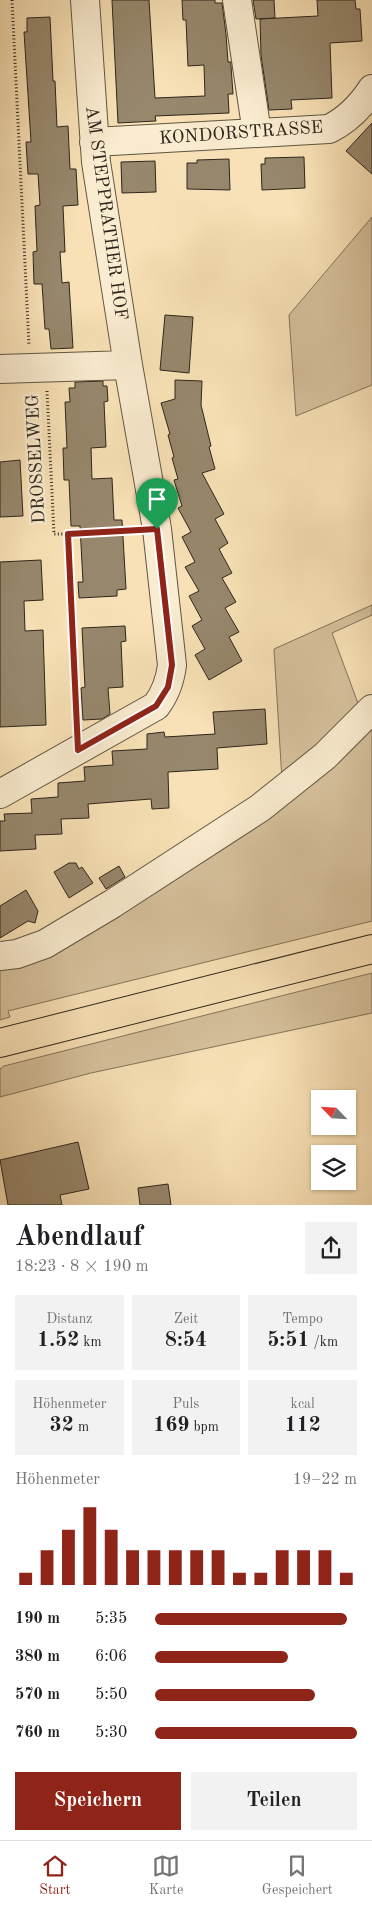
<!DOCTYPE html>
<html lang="de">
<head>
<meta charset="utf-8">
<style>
	body { margin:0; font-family:"Old Standard TT",serif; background:#f2f2f2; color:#202124; height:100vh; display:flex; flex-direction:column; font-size:19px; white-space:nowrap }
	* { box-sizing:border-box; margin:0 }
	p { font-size:16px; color:#757577 }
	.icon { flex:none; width:28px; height:28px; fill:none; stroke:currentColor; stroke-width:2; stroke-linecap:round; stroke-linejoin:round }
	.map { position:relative; height:1205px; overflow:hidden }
	.details { display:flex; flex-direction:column; background:#fff; flex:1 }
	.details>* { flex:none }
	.needle { width:32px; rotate:295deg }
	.controls { position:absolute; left:311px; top:1090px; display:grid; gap:10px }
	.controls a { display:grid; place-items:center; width:45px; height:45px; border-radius:0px; background:#fff; box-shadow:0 1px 4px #0004; font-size:25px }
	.pin { position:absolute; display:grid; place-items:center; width:42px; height:42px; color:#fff; margin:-51px -21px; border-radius:50% 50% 50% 0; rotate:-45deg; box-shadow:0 0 5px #0007 }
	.pin .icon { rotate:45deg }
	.round { display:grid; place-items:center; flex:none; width:52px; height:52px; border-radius:0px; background:#f2f2f2 }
	.head { display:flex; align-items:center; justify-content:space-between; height:85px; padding:0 15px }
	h1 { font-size:28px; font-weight:600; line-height:38px }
	.stats { display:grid; grid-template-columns:repeat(3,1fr); gap:8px; height:85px; padding:5px 15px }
	.stats div { display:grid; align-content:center; border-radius:0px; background:#f2f2f2; text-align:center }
	.stats b { font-size:21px; font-weight:600 }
	.stats small { font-size:14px; font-weight:400 }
	.stats p { font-size:14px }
	.chart { height:140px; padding:10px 15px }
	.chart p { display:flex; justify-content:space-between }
	.chart svg { width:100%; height:90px; margin-top:5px; stroke:#8f2418; stroke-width:6 }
	.action { display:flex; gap:10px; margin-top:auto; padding:10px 15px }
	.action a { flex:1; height:58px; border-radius:0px; background:#8f2418; color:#fff; font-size:20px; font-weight:600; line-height:58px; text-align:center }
	.action a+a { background:#f2f2f2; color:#202124 }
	ul { padding:0 15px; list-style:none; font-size:16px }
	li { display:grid; grid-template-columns:80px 60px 1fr; align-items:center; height:38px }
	li i { height:12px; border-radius:6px; background:#8f2418 }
	.tabs { display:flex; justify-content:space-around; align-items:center; height:70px; border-top:1px solid #e0e0e0; background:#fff; font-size:14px; color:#757577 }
	.tabs a { display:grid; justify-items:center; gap:2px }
	.tabs .current { color:#8f2418 }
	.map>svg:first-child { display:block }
</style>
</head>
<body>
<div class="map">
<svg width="372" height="1205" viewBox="0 0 372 1205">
	<rect width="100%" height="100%" fill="#f8e1b6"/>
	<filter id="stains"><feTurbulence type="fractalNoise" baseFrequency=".004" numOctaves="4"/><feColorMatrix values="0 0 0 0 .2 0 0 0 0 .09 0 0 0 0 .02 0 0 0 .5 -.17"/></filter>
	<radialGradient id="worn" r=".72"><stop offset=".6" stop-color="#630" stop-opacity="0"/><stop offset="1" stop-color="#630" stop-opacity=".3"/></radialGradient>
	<path fill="#d6c19c" stroke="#82745c" d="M372,217V385L296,416L289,315Z
		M372,605V615L332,633L359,706L282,780L274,649Z
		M372,717V921L8,1011L10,1017L0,1020V962L31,957Z
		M372,973V1013L91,1073L0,1097V1069L4,1066Z"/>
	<path fill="#97876c" stroke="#2e261c" d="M112,0H149L155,98L205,96L204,65L188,66L186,20H183L182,0H215V3H222L226,34L228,62H231V66L233,94H228L229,113L155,116L156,121L118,123Z
		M253,0H274L275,18L256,19Z
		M317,0H355L356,9H360L362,41L330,43L332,98L291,100L292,109L269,110L261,55L260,19L318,16Z
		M50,17L53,81H55L57,127L68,126L70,169H76L78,205L63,206L65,252H60L62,283L69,282L73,348L51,349L49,329H45L42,284H34L33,252L37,251L35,206L40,205L38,174H28L26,142H31L24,32H27V18Z
		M372,123V174L346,151Z
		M304,157L305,188L262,190L261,164H265V158Z
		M229,159L230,190L187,189V163H197V160Z
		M155,161L156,192L122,193L121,162Z
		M165,315L193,317L189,373L160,370Z
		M175,380L202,381L201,405L211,446L209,447L215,469L202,473L224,514L215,519L228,543L219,549L232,573L222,578L236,602L225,608L239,632L229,637L242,661L209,680L195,655L205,649L192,626L202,620L189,596L199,591L185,567L195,562L182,537L191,532L178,508L182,506L174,480L178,479L172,458L174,457L168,435L170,434L161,403L175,399Z
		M103,381V386H107L108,401L104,402L106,447L91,448L92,479L112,478L114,520H122L126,589L117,590V596L79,598L78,582H83L80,526H71L69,480H64L63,448H67L65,402H70L69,388H75V382Z
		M20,460L23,516L0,517V462Z
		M41,560L43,600L24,601L25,631L43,630L46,725L0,727V562Z
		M125,626L126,641L121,642L123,687L108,688L110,714L102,719L83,720L81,688L85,687L82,628Z
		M265,709L267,744L217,748L218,769L168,772L169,808L152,809L151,799L88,804L89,818L61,819L62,834L35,835L36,849L0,851V821H5L4,814L32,813L31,799L58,797V783L85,781L84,767L113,765L112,751L147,749V734L164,732L165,737L215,734L213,712Z
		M69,863H76L79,869L82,867L93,883L69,898L54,872Z
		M119,866L125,877L106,889L99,878Z
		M26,890L38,911L35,923L28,921L0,938V906Z
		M78,1142L89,1189L60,1195L62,1205H8L0,1160Z
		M168,1184L171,1205H140L138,1188Z"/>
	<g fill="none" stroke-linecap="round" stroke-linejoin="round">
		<g stroke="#605542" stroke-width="30">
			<path id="minor" d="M237,0L257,133
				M94,142L329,129C347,120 361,106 372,89
				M0,369L128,365
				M0,794L156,706C166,693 170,681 172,665L157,529L128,365L96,162L85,0
				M0,956L17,954L45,944L112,904L260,808L325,756L372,709"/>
		</g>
		<g stroke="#2e261c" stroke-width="30">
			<path id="major" d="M0,1043L372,949"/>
		</g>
		<path stroke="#2e261c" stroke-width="3" stroke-dasharray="1 2.5" stroke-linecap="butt" d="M12,0L29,346
			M47,391L54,534H68L77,723
			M68,534L134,530"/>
		<use href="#minor" stroke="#faecd0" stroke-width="28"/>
		<use href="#major" stroke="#f8e1b6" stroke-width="28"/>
	</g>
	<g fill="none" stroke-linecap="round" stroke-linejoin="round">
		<g stroke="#fff" stroke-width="10">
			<path id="route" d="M157,529L172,665L168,687L156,706L78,750L68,534Z"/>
		</g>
		<use href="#route" stroke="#8f2418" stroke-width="6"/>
	</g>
	<g text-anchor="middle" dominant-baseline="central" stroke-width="5" stroke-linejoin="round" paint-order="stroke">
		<g font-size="18" fill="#2e261c" stroke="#faecd0">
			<text transform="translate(241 133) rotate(-4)">KONDORSTRASSE</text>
			<text transform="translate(106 213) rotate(82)">AM STEPPRATHER HOF</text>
			<text transform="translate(36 459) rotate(-93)">DROSSELWEG</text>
		</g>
	</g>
	<rect width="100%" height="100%" filter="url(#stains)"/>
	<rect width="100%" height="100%" fill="url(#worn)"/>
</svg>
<div class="controls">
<a><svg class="needle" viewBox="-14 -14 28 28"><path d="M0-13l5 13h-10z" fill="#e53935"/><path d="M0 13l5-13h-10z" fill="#757577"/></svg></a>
<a><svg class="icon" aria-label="layers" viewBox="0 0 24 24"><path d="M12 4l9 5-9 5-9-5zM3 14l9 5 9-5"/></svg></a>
</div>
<div class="pin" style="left:157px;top:529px;background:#1e9e55"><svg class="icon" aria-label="arrive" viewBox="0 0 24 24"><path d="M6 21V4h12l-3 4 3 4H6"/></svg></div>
</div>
<section class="details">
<div class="head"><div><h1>Abendlauf</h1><p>18:23 · 8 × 190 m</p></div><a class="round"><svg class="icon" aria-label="share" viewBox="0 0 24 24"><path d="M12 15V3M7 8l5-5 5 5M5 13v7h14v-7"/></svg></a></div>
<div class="stats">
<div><p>Distanz</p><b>1.52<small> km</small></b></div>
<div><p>Zeit</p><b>8:54</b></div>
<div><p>Tempo</p><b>5:51<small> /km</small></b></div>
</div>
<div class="stats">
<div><p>Höhenmeter</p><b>32<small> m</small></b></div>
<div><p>Puls</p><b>169<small> bpm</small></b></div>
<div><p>kcal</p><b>112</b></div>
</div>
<div class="chart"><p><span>Höhenmeter</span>19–22 m</p>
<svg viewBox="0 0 160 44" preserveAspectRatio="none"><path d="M5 44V38M15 44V27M25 44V17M35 44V6M45 44V17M55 44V27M65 44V27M75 44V27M85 44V27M95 44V27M105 44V38M115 44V38M125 44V27M135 44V27M145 44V27M155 44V38"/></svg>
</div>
<ul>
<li><b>190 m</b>5:35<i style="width:95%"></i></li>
<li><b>380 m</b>6:06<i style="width:66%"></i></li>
<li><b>570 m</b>5:50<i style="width:79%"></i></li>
<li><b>760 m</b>5:30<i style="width:100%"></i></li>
</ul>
<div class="action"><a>Speichern</a><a>Teilen</a></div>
</section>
<nav class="tabs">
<a class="current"><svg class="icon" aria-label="home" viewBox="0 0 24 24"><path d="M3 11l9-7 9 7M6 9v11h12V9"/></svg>Start</a>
<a><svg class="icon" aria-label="map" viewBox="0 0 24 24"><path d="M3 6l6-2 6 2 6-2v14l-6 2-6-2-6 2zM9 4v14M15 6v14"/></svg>Karte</a>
<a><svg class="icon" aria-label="saved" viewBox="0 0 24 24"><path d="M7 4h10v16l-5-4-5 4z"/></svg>Gespeichert</a>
</nav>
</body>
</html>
